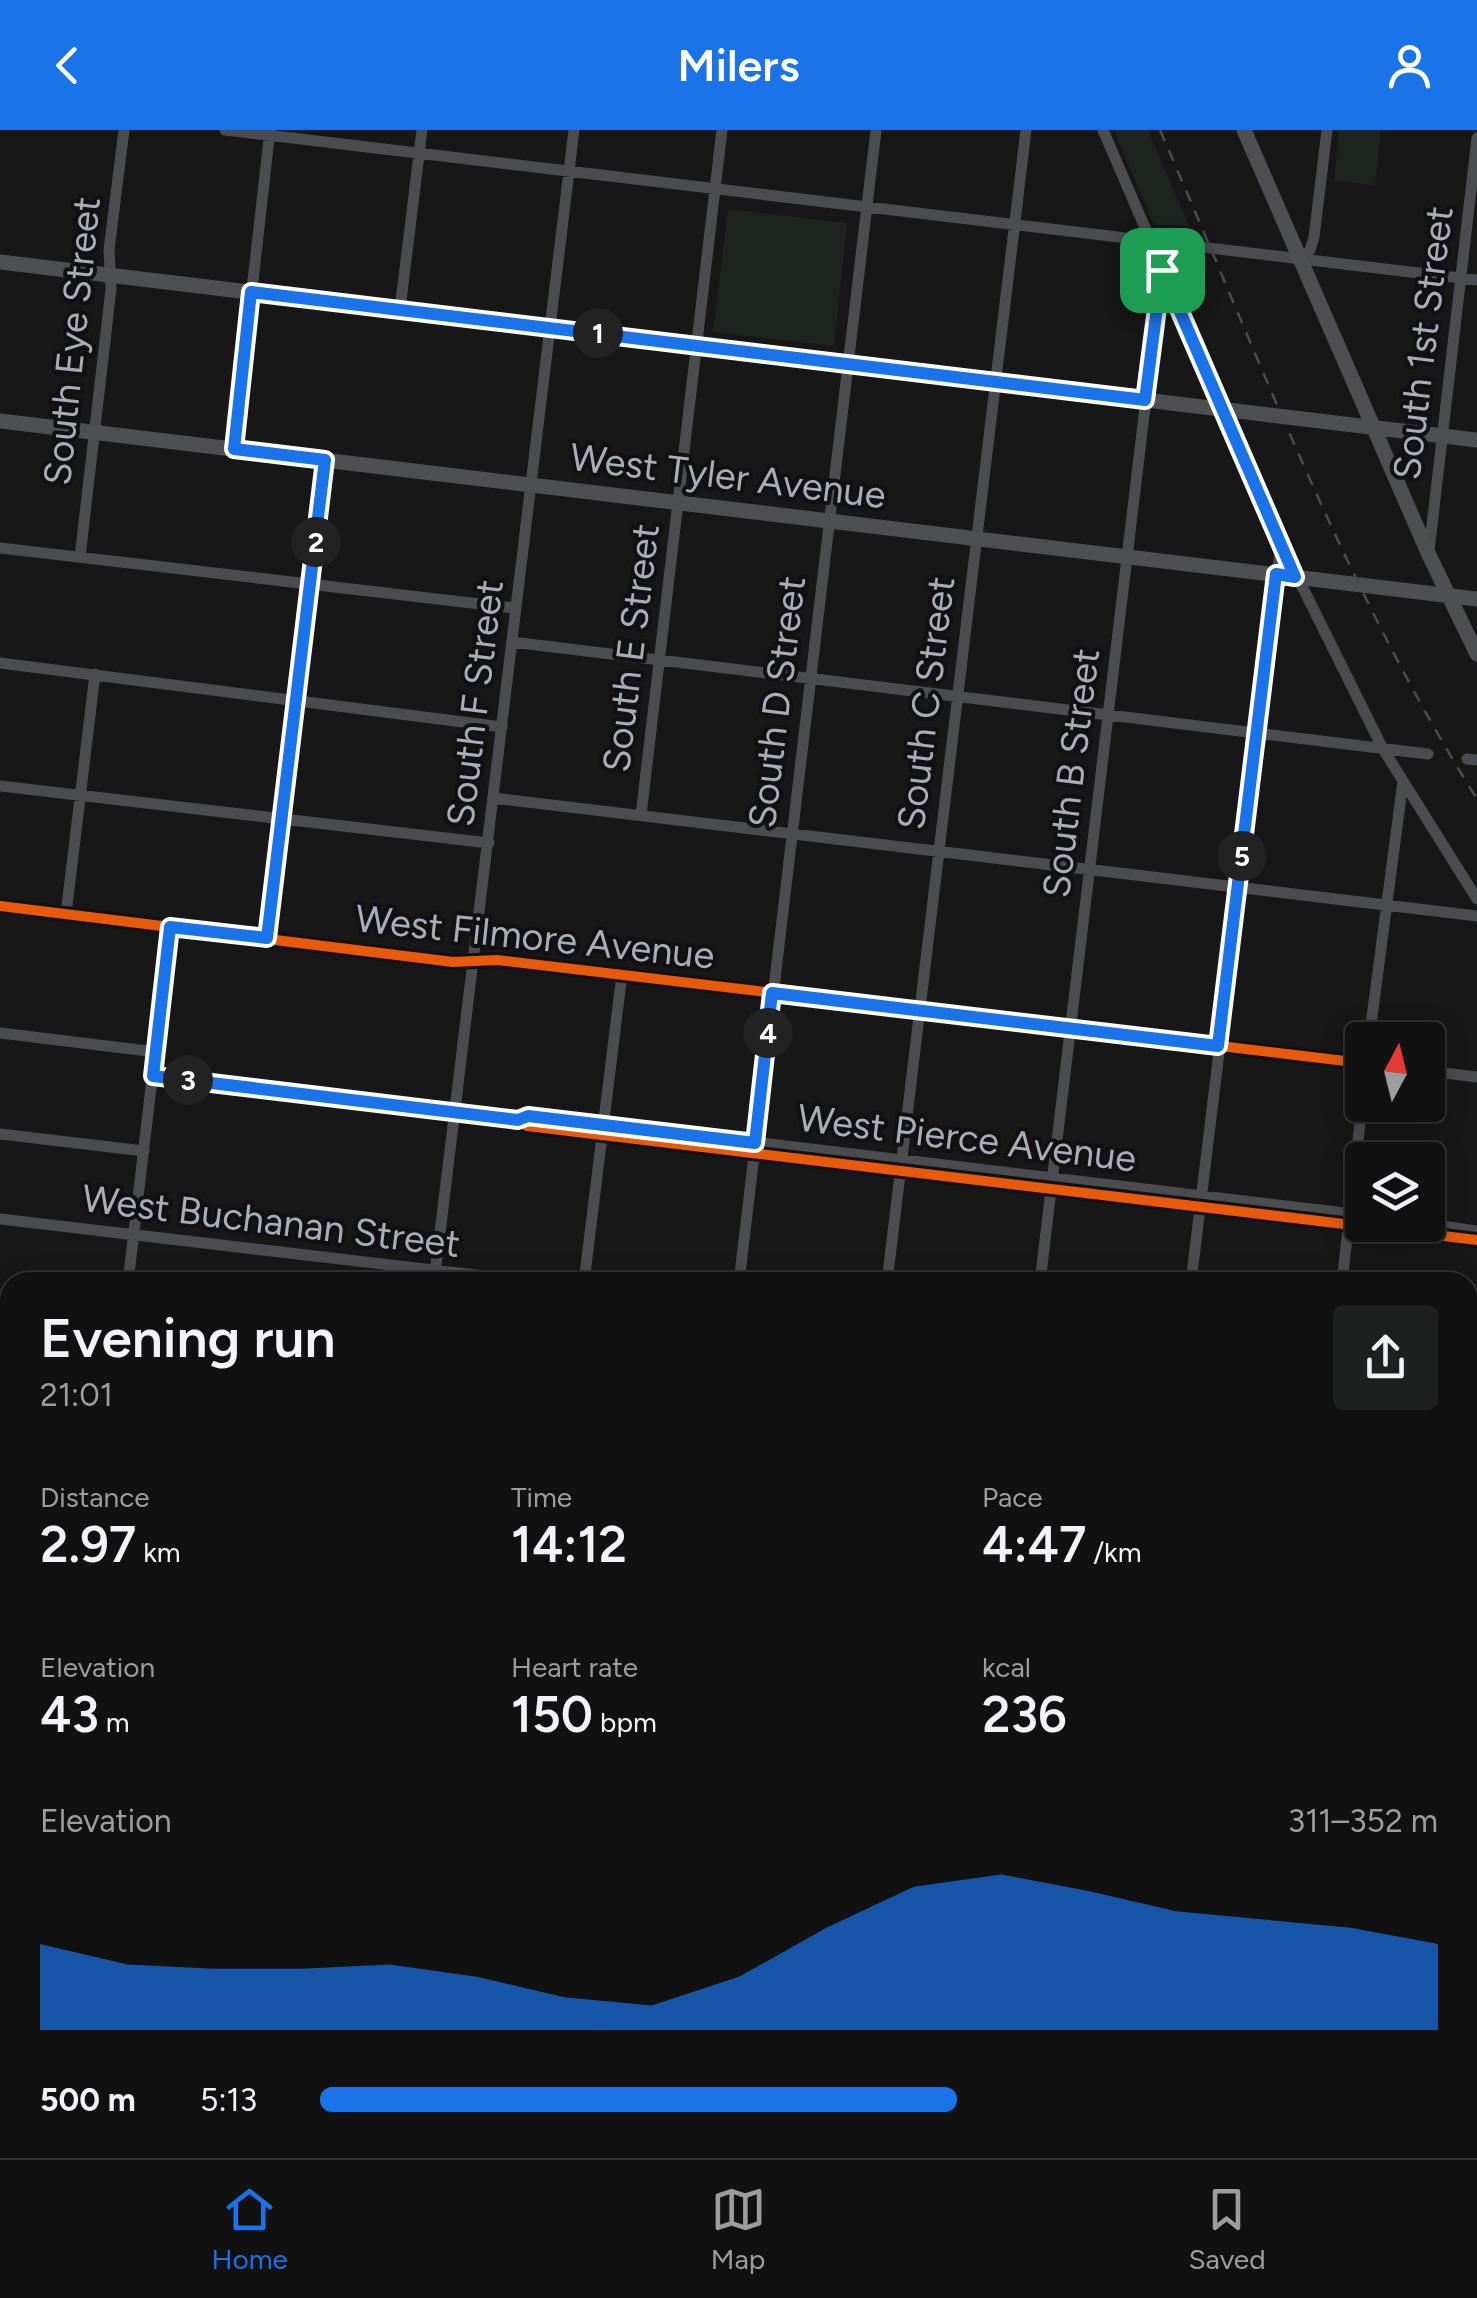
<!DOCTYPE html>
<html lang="en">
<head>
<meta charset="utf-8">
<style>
	body { margin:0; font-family:Figtree,sans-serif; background:#1e1f1f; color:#f1f3f6; height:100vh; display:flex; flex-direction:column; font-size:38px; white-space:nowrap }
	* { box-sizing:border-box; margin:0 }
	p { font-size:32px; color:#9c9d9f }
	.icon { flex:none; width:55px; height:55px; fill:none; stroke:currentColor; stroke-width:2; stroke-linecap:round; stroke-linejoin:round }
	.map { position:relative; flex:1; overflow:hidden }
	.drawer { position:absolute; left:0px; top:1142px; width:1478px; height:888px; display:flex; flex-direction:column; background:#111; border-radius:30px 30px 0 0; box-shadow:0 5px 25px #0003,0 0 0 2px #303131 }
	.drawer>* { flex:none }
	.needle { width:65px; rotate:7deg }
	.fabs { position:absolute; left:1345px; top:892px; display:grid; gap:20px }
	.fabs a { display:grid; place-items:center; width:100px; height:100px; border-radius:10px; background:#111; box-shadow:0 5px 25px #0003,0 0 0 2px #303131; font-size:50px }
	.pin { position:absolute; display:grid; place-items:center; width:85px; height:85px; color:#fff; margin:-42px; border-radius:20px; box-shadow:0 5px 15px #0006 }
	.km { position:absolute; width:50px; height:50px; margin:-25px; border-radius:50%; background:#222; color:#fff; font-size:28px; line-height:50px; text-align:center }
	.round { display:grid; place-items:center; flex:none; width:105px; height:105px; border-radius:10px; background:#1e1f1f }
	.headline { display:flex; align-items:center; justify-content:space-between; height:170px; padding:0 40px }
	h1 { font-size:55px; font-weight:600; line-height:75px }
	.stats { display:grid; grid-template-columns:repeat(3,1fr); gap:15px; height:170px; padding:10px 40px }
	.stats div { display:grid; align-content:center }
	.stats b { font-size:50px; font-weight:600 }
	.stats small { font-size:28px; font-weight:400 }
	.stats p { font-size:28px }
	.chart { height:280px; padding:20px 40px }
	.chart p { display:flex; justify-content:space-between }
	.chart svg { width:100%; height:180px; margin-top:10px; fill:#1a73e8; opacity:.7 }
	ul { padding:0 40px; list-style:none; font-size:32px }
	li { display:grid; grid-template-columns:160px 120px 1fr; align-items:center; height:75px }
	li i { height:25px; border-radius:12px; background:#1a73e8 }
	header { display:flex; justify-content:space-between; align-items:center; height:130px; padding:0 40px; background:#1a73e8; color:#fff; font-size:45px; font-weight:600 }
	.menu { display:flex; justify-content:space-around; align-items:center; height:140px; border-top:2px solid #303131; background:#111; font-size:28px; color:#9c9d9f }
	.menu a { display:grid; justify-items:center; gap:5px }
	.menu .on { color:#1a73e8 }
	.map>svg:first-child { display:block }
</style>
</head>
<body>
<header><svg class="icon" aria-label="back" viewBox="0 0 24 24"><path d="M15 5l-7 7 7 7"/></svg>Milers<svg class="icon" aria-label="person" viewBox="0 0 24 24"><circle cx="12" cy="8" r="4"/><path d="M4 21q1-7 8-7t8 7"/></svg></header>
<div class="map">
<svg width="1477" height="2028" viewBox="0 0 1477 2028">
	<rect width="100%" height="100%" fill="#171717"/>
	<path fill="#1d241e" d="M1114,0H1148L1189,96L1154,95Z
		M1339,0H1381L1375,55L1334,51Z
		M728,79L847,93L834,216L713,202Z"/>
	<path fill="#2a3239" d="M563,2020H662L627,2028H527Z"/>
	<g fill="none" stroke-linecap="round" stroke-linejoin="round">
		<path stroke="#4b4c50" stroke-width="11" d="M225,0L1477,150
			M1103,0L1281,414L1191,1152
			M1301,130L1310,120L1314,107L1327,0
			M400,179L422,0
			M234,319L270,0
			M1281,414L1383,619L1477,769
			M0,418L515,478
			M1429,421L1477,8
			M80,427L111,159L109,120L124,0
			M512,512L1428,624
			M0,533L502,597
			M1467,629L1477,630
			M0,656L489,713
			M494,668L1477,786
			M641,685L722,0
			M0,776L453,832L497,830L1362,933
			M66,784L95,544
			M267,808L325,330
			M0,903L156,922
			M1369,910L1403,651
			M1428,941L1477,947
			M153,946L518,990L527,996L1477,1110
			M518,990L528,985L1362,1085
			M0,1004L144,1021
			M0,1089L535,1152
			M1428,1094L1477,1101
			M128,1152L170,797
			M434,1152L574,0
			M584,1152L622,844
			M739,1152L876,0
			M887,1152L1026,0
			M1040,1152L1161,144
			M1342,1152L1362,975
			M0,1242L10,1243
			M1468,1345L1477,1266
			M0,1395L10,1396
			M1468,1423L1477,1424
			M0,1514L10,1515
			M1468,1693L1477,1694
			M0,1769L10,1771
			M1468,1880L1477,1878
			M978,2020L980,2028
			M1303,2020L1305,2028
			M23,2028L24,2020
			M180,2028L181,2020
			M330,2028L331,2020
			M942,2028L954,2020"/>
		<path stroke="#4d4f52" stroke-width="15" d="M1244,0L1429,425L1477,524
			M0,132L1477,310
			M0,291L1477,469"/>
		<path stroke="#4b4c4f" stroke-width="2.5" stroke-dasharray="12 10" stroke-linecap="butt" d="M1160,0C1258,225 1346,461 1477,669"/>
		<g stroke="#111113" stroke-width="16">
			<path id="cycleway" d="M0,776L453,832L497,830L1362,933
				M153,946L518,990L527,996L1477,1110"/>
		</g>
		<use href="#cycleway" stroke="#e8590c" stroke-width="10"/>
	</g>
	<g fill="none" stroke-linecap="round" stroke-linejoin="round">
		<g stroke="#fff" stroke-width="20">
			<path id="route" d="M1162,140L1295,447L1276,444L1218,916L772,863L755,1013L528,986L518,990L153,946L170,797L267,808L325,330L234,319L251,162L1145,270Z"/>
		</g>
		<use href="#route" stroke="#1a73e8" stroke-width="12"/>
	</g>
	<g text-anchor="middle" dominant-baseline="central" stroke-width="8" stroke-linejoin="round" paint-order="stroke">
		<g font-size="38" fill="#a8adb8" stroke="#111113">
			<text transform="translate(72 211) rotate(-84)">South Eye Street</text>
			<text transform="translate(1423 213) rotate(-83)">South 1st Street</text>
			<text transform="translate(728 346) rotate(7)">West Tyler Avenue</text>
			<text transform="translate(631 518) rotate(-83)">South E Street</text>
			<text transform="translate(777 572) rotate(-83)">South D Street</text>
			<text transform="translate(475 573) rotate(-83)">South F Street</text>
			<text transform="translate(926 573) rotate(-83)">South C Street</text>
			<text transform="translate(1071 643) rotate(-83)">South B Street</text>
			<text transform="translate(535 807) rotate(6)">West Filmore Avenue</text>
			<text transform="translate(967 1008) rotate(7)">West Pierce Avenue</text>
			<text transform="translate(271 1091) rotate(7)">West Buchanan Street</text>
		</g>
	</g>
</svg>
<div class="fabs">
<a><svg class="needle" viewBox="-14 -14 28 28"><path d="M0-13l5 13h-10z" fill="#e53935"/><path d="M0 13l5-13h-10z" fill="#9c9d9f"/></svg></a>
<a><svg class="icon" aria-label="layers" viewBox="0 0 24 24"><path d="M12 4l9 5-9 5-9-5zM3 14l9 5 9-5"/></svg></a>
</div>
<div class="pin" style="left:1162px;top:140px;background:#1e9e55"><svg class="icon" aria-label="arrive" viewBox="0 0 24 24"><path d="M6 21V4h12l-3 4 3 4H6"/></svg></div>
<b class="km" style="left:598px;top:203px">1</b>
<b class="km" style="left:316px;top:412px">2</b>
<b class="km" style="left:188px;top:950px">3</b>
<b class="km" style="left:768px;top:903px">4</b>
<b class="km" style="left:1242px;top:726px">5</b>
<section class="drawer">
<div class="headline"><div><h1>Evening run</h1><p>21:01</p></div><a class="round"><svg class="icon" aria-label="share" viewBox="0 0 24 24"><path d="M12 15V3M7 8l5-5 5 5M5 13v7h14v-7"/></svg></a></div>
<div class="stats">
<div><p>Distance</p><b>2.97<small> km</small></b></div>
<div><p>Time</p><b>14:12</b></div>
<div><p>Pace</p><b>4:47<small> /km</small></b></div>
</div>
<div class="stats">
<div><p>Elevation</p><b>43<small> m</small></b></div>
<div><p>Heart rate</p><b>150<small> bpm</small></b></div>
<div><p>kcal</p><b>236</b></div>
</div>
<div class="chart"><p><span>Elevation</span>311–352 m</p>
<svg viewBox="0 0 160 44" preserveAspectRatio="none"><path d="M0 44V23L10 28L20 29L30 29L40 28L50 31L60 36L70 38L80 31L90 19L100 9L110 6L120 10L130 15L140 17L150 19L160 23V44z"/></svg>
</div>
<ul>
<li><b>500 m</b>5:13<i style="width:57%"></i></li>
</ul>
</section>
</div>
<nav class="menu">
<a class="on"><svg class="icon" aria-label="home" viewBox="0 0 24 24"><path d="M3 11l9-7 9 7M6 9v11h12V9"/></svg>Home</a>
<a><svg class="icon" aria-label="map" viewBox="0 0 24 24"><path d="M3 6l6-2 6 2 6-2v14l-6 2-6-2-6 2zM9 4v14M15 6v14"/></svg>Map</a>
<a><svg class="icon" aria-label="saved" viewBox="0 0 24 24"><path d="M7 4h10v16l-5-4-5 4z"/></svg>Saved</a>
</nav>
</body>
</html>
